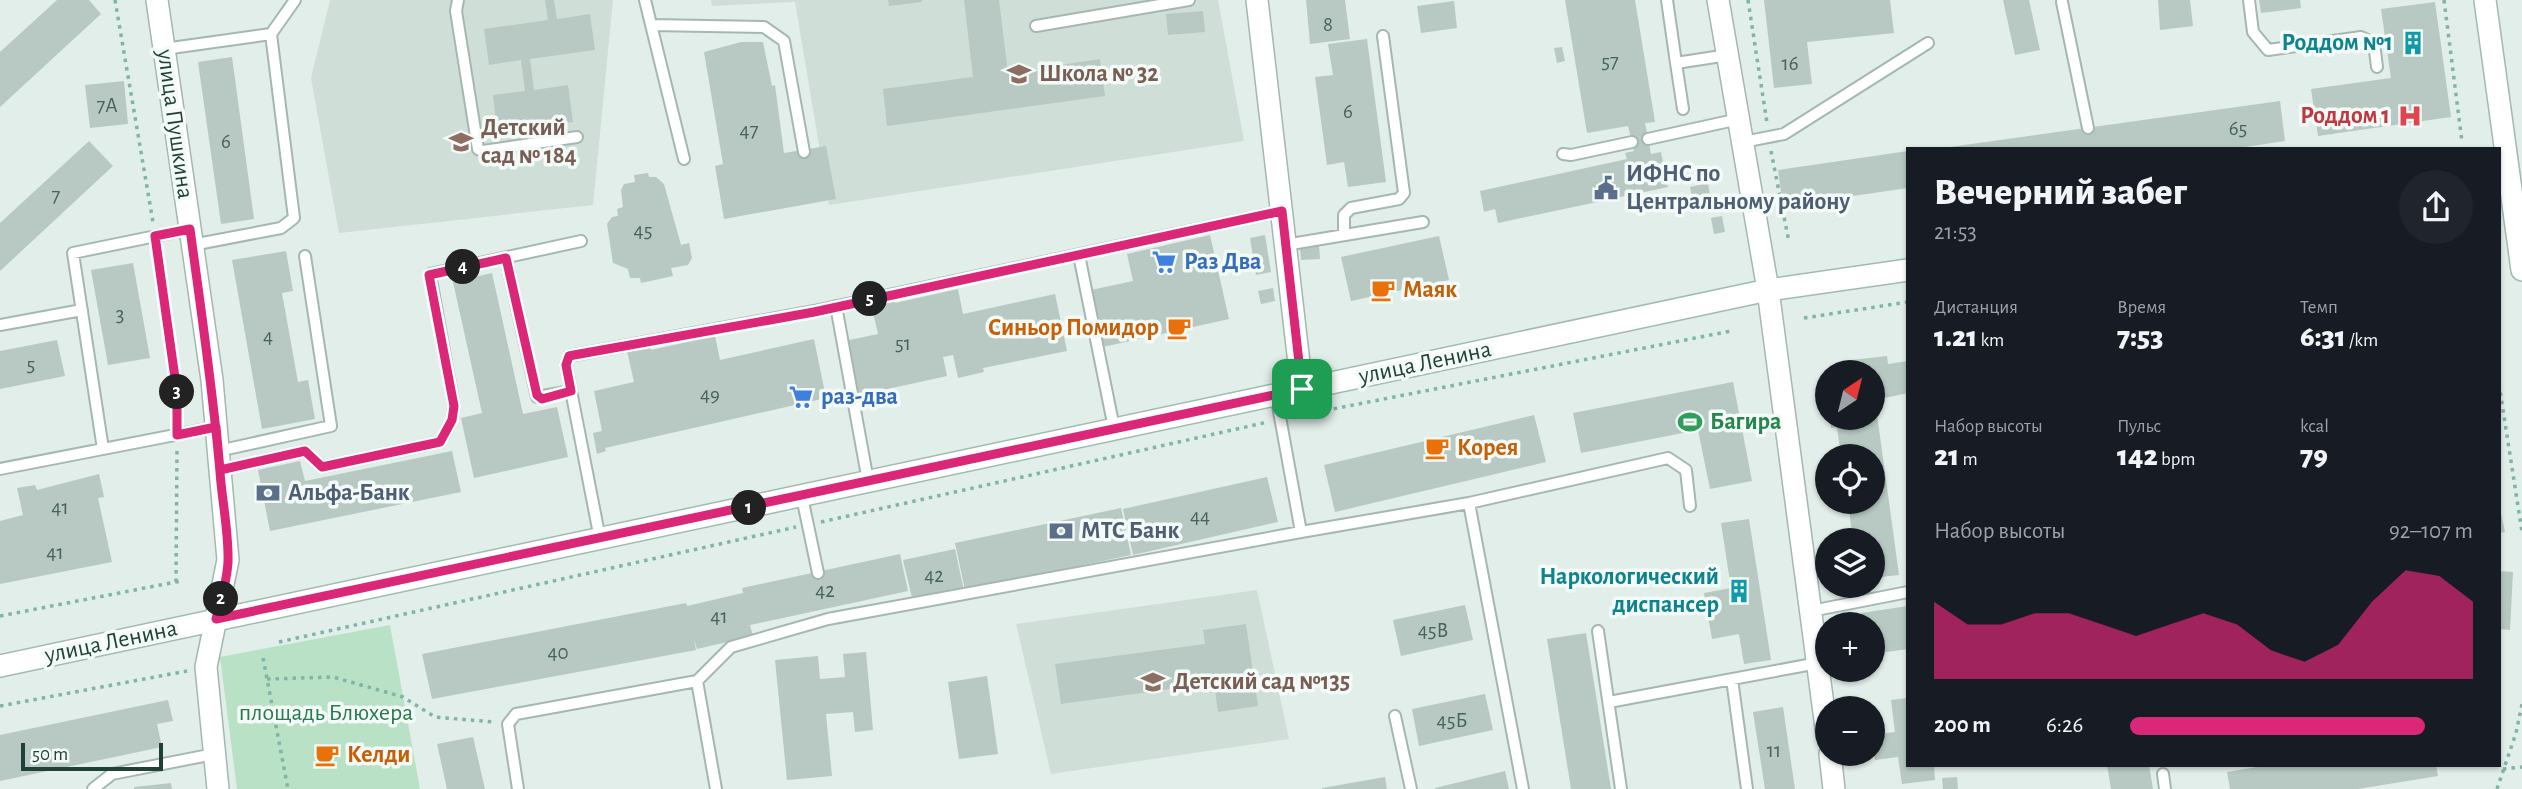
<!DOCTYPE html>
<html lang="ru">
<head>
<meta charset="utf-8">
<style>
	body { margin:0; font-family:"Alegreya Sans",sans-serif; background:#20242c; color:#f1f3f6; height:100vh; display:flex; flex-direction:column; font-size:26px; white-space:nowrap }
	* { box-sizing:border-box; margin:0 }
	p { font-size:23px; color:#9ea1a6 }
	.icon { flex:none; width:38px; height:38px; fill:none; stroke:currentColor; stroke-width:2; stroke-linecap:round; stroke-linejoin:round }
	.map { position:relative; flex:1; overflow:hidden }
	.panel { position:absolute; left:1906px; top:147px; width:595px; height:620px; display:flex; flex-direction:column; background:#171b24; border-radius:0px; box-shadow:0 2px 5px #0004 }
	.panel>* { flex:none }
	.needle { width:46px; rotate:35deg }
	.tools { position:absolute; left:1815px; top:360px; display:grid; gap:14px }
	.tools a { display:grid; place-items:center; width:70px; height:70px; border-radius:50%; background:#171b24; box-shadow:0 2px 5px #0004; font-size:35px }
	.scale { position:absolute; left:21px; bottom:18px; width:142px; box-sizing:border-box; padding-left:7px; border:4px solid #20413a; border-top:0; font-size:19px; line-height:24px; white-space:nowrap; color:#20413a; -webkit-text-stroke:5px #f3faf7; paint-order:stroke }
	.pin { position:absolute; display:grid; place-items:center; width:60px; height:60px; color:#fff; margin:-30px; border-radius:14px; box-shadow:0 4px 10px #0006 }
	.km { position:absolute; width:35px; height:35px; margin:-18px; border-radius:50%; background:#222; color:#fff; font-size:19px; line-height:35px; text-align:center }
	.round { display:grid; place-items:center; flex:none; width:74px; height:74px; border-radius:37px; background:#20242c }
	.head { display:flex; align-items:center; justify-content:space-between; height:119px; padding:0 28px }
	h1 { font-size:38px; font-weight:800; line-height:52px }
	.metrics { display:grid; grid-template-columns:repeat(3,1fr); gap:10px; height:119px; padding:7px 28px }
	.metrics div { display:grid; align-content:center }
	.metrics b { font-size:30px; font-weight:800 }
	.metrics small { font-size:19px; font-weight:400 }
	.metrics p { font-size:19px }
	.chart { height:196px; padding:14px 28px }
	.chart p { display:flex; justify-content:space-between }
	.chart svg { width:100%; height:126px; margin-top:7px; fill:#db2777; opacity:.7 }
	ul { padding:0 28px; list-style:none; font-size:23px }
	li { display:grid; grid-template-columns:112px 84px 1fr; align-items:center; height:52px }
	li i { height:18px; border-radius:9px; background:#db2777 }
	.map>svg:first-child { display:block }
</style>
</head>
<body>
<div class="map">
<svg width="2522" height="789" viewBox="0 0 2522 789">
	<rect width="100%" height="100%" fill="#e2eee9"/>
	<path fill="#d0ded8" d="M330,0H613L593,205L339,233L311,78Z
		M711,0H1218L1244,141L829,205L795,2L712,6Z
		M1257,590L1289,739L1051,774L1016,624Z"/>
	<path fill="#b9e1c6" d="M390,625L420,789H237L220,657Z"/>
	<path fill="#b7c9c2" d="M57,0H89L101,14L0,107V52Z
		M545,0H554L557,19L590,14L595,50L530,59L534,90L568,85L573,122L497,132L493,95L525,91L521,60L489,65L484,29L548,20Z
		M888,0H922V2L889,6Z
		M964,0H999L1008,73L1100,59L1105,96L887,126L883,89L973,77Z
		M1306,0H1345L1350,39L1310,44Z
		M1565,0H1635L1655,122L1645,123L1651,154L1661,152L1668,187L1498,223L1495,209L1484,212L1480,191L1627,159L1625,153L1634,151L1628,126L1587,133Z
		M1764,0H1890L1894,33L1807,42L1812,84L1774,88Z
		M2003,0H2029L2040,50L2015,55Z
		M2158,0H2190L2193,26L2160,30Z
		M2259,0H2300L2301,8L2261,13Z
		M1454,1L1457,28L1421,33L1417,6Z
		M2435,2L2451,117L2318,136L2311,89L2391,78L2381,9Z
		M1203,11L1205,32L1168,35L1166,14Z
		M1367,39L1386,182L1348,187L1344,162L1327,165L1315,77L1333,75L1328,44Z
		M741,42H763L772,86L775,85L784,153L826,146L836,199L724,219L715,166L723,164L704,52Z
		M1562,47L1565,61L1557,63L1554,48Z
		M232,57L254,219L221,224L198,62Z
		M124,81L128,124L90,128L85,85Z
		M2280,101L2285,141L2232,149H1936Z
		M89,141L113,166L0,271V223Z
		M1908,151V188L1783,206L1778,170Z
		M648,173L649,177H656L664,184L681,245L689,243L692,258L688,265L671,268L673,276L641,283L640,278H630L628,269L613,263L607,224L612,217L618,216L617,209L623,207L621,190L624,184L635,182L634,175Z
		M1708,183L1710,195L1692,198L1690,187Z
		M1722,216L1725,232L1714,234L1711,218Z
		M1210,235L1229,319L1103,347L1091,290L1133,281L1127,254Z
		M1265,235L1271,272L1256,275L1250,238Z
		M1439,236L1449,280L1351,301L1341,257Z
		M1319,245L1320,259L1301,260L1300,246Z
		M286,251L293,291L282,293L298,382L308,380L315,419L262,429L232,260Z
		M133,263L150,358L108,365L91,270Z
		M492,273L523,414L557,407L568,457L474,478L461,418L482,413L453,282Z
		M1273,288L1275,301L1261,304L1258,291Z
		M958,289L963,314L1055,294L1067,351L983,368L984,372L958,378L953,355L943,357L947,376L851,397L840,342L878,334L871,304L894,298L895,303Z
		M715,336L720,360L814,339L826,398L605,448L606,451L597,454L593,433L602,431L594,391L634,382L627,351L649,345L651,350Z
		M57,340L65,376L0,389V351Z
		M1887,356L1888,364L1908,361V393L1875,400L1899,575L1872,578V541H1853L1848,502H1872V457H1841L1837,427L1831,428L1830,418H1872V373H1834L1843,361Z
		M1733,382L1752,481L1710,489L1698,430L1581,453L1573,413Z
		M1534,415L1546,462L1335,512L1324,465Z
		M452,451L461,492L270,531L258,470L300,461L305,481Z
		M99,474L104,497L98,498L112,562L0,584V521L23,515L17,488L35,485L37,490Z
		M1267,477L1278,522L1133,555L1123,509Z
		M2499,504L2505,532L2499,533Z
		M1121,508L1131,555L965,590L955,543Z
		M1749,519L1771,660L1744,664L1739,634L1712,639L1704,593L1731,588L1721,523Z
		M955,549L964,591L913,602L903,560Z
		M900,554L908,591L750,625L753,636L697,649L694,639L696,650L432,699L422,654L686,603L687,606L743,593L742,588Z
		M2499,571L2513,572L2510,630L2499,629Z
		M1465,605L1473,640L1401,656L1393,620Z
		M1908,606V649L1872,654V625H1863L1861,613Z
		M1246,624L1258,706L1218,712L1214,683L1061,704L1055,664L1205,644L1203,630Z
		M1586,633L1611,789H1571L1547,639Z
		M866,652L873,730L855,732L853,712L826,714L832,776L787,780L775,660L818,656L820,679L845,677L843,654Z
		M987,676L998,754L959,759L948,682Z
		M1485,694L1493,730L1419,746L1412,709Z
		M1908,698V765H1934L1935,780L1902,784L1898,757L1875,760L1872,735L1895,732L1891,700Z
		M168,700L173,721L157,724L162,747L0,781V735Z
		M1783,707L1795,789H1765L1753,712Z
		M473,737L485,789H447L437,744Z
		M336,747L339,758L316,762L314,751Z
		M2107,765H2149L2153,789H2111Z
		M2269,765H2436L2438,776L2358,789H2230L2227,772Z
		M1505,771L1509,789H1435V788Z
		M1385,777L1387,789H1322V788Z
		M1957,777L1958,789H1943L1942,778Z
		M171,783L172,789H134V787Z"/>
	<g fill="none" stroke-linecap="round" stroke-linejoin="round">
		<g stroke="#a4b7b1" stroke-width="14">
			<path id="service" d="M458,0L456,11L478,149L483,151L577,137
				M645,0L684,159
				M1667,0L1676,63L1728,55
				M2249,0L2253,32L2268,50L2361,37L2374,43L2377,67
				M2062,2L2088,128
				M651,25L764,27L784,41L804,152
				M1036,26L1189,0
				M164,49L271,34
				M1676,63L1683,109
				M1648,139L1739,119
				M1743,142L1784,134L1928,43
				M1563,154L1571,155L1632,142
				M1344,234V215L1351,208L1399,199L1404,193L1383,36
				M192,245L281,228L294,218L271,34L295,0
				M1285,245L1423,222
				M1079,255L1114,428
				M506,258L537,397L571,391
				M836,306L868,481
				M0,325L82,310
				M103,449L73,253L190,229
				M218,451L331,426L305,256
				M0,469L216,427
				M220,470L305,451L322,467L440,442L452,420L454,406L430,274L581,241
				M802,497L818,573
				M1469,503L1523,789
				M1301,532L1469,503L1668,458L1686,470L1690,506
				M600,539L566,365L569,356L814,311L1282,211
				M1811,611L1908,592
				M1598,631L1621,789
				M1732,679L1747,789
				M697,681L716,789
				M1609,702L1818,663
				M1395,716L1411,789
				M2163,774L2165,789
				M93,789L112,774L214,754
				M518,789L508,724L516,714L697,681L731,647L828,619L1301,532L1276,395"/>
		</g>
		<g stroke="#a4b7b1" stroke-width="24">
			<path id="minor" d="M1257,0L1302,389"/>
		</g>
		<g stroke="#a4b7b1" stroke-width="24">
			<path id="tertiary" d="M157,0L212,380L228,560L206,667L218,789
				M1718,0L1768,290L1827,735
				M1830,754L1834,789"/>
		</g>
		<g stroke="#9fbbb2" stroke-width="24">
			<path id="secondary" d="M2485,0L2522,270
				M0,666L1768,290L1908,270"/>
		</g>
		<path stroke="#7fb4a7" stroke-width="3.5" stroke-dasharray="3.5 5" stroke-linecap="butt" d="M115,0L153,222
			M1748,0L1767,123
			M2444,0L2462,142
			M1771,151L1789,242
			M157,250L177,392V420
			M1804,318L1908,302
			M2499,384L2522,532
			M1292,417L1731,331
			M821,522L1268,422
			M176,582L177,448
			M0,616L181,581
			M279,642L796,527
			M263,658L288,789
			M267,679L333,677L403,697L435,717L493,722
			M0,706L187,671
			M2503,769L2522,767
			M2497,789L2516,733L2522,704"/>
		<use href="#service" stroke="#fff" stroke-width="10"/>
		<use href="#minor" stroke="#fff" stroke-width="21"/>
		<use href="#tertiary" stroke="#fff" stroke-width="21"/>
		<use href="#secondary" stroke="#fff" stroke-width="21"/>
	</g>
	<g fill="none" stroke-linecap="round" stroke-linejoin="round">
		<g stroke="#fff" stroke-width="14">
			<path id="route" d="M1302,389L216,619C221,601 227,581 228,562C229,533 222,501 220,472C213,390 201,310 190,229L155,236L177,392V435L216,427L220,470L305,451L322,467L440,442L452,420L454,406L429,275L506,258L537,395L542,399L571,391L566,365L569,356L574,355L814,312L1282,211L1302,389"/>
		</g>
		<use href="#route" stroke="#db2777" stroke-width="9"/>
	</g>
	<defs>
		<g id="building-bare" transform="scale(1.89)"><path d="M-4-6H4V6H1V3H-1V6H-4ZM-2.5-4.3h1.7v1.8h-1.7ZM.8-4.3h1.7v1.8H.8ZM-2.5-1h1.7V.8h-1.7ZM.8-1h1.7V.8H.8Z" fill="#0f9aa8" stroke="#f3faf7" stroke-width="2.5" paint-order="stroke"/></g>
		<g id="school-bare" transform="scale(1.89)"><path d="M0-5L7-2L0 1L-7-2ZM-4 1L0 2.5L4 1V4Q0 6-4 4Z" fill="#8d6e63" stroke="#f3faf7" stroke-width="2.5" paint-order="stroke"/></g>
		<g id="hospital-bare" transform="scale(1.89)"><path d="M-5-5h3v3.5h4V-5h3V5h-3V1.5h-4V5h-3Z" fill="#e0444e" stroke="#f3faf7" stroke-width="2.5" paint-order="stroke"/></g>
		<g id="civic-bare" transform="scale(1.89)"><path d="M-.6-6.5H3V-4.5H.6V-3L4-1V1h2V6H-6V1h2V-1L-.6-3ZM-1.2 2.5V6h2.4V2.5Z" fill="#5c6f8a" stroke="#f3faf7" stroke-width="2.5" paint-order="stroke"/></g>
		<g id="supermarket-bare" transform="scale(1.89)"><path d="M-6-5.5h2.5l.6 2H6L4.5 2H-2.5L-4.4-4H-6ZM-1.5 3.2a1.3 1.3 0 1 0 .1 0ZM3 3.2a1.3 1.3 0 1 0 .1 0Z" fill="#3f7fe0" stroke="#f3faf7" stroke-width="2.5" paint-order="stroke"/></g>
		<g id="cafe-bare" transform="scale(1.89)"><path d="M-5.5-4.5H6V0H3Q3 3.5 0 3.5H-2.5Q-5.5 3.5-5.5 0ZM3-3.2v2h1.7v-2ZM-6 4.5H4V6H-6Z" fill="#e8710a" stroke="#f3faf7" stroke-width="2.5" paint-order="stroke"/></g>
		<g id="stadium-bare" transform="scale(1.89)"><path d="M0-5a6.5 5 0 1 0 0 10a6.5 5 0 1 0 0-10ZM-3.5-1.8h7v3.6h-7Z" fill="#2e9e5b" stroke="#f3faf7" stroke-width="2.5" paint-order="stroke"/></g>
		<g id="bank-bare" transform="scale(1.89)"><path d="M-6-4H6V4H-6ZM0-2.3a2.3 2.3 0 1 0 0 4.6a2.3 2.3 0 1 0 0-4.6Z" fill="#5c6f8a" stroke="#f3faf7" stroke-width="2.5" paint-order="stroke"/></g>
	</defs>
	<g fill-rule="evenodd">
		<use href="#building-bare" x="2413" y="43"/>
		<use href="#school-bare" x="1019" y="74"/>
		<use href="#hospital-bare" x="2410" y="116"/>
		<use href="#school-bare" x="461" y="142"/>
		<use href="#civic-bare" x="1606" y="188"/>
		<use href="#supermarket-bare" x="1164" y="262"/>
		<use href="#cafe-bare" x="1383" y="290"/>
		<use href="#cafe-bare" x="1179" y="328"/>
		<use href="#supermarket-bare" x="801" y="397"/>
		<use href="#stadium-bare" x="1690" y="422"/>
		<use href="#cafe-bare" x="1437" y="448"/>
		<use href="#bank-bare" x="268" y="493"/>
		<use href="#bank-bare" x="1061" y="531"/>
		<use href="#building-bare" x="1739" y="591"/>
		<use href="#school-bare" x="1153" y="682"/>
		<use href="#cafe-bare" x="327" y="755"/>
	</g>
	<g text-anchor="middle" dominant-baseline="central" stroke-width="7" stroke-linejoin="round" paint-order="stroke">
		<g font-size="21" fill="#46635c">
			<text x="1328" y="24">8</text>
			<text x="1610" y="61">57</text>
			<text x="1790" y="63">16</text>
			<text x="107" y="105">7А</text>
			<text x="1348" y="111">6</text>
			<text x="2238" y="128">65</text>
			<text x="749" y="130">47</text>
			<text x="226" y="141">6</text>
			<text x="56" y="195">7</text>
			<text x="643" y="230">45</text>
			<text x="120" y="314">3</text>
			<text x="268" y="336">4</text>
			<text x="903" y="343">51</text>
			<text x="31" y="364">5</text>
			<text x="710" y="394">49</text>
			<text x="60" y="507">41</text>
			<text x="1200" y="516">44</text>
			<text x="55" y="552">41</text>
			<text x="934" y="575">42</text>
			<text x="825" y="590">42</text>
			<text x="719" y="616">41</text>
			<text x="1433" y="630">45В</text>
			<text x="558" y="652">40</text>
			<text x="1452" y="720">45Б</text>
			<text x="1774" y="750">11</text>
		</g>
		<g font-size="24" font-weight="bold" fill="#0d838f" stroke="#f3faf7" text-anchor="end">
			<text x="2393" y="43">Роддом №1</text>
			<text x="1719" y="577">Наркологический<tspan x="1719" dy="28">диспансер</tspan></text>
		</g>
		<g font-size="24" font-weight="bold" fill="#785e54" stroke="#f3faf7" text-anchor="start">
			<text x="1039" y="74">Школа № 32</text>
			<text x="481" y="128">Детский<tspan x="481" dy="28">сад № 184</tspan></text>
			<text x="1173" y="682">Детский сад №135</text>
		</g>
		<g font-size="24" font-weight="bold" fill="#be3a42" stroke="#f3faf7" text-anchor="end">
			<text x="2390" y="116">Роддом 1</text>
		</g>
		<g font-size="24" fill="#20413a" stroke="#f3faf7">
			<text transform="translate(175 124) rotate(82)">улица Пушкина</text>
			<text transform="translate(1425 363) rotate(-12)">улица Ленина</text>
			<text transform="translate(111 642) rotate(-12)">улица Ленина</text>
		</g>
		<g font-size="24" font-weight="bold" fill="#4e5e75" stroke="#f3faf7" text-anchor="start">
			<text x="1626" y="174">ИФНС по<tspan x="1626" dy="28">Центральному району</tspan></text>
			<text x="288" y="493">Альфа-Банк</text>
			<text x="1081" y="531">МТС Банк</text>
		</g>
		<g font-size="24" font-weight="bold" fill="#366cbe" stroke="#f3faf7" text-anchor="start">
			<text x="1184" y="262">Раз Два</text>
			<text x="821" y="397">раз-два</text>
		</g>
		<g font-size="24" font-weight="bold" fill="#c56008" stroke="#f3faf7" text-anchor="start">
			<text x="1403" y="290">Маяк</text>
			<text x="1159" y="328" text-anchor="end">Синьор Помидор</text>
			<text x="1457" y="448">Корея</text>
			<text x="347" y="755">Келди</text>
		</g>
		<g font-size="24" font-weight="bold" fill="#27864d" stroke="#f3faf7" text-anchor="start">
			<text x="1710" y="422">Багира</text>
		</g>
		<g font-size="24" fill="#267c4c" stroke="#f3faf7">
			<text x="326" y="713">площадь Блюхера</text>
		</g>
	</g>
</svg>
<div class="tools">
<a><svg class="needle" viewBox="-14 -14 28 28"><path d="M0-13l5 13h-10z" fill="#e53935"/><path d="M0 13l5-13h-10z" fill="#9ea1a6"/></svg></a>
<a><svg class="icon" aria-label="locate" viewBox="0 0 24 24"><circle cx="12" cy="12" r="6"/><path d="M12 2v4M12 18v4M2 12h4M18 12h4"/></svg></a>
<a><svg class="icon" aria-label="layers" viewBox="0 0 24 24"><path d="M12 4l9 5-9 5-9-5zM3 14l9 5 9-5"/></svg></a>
<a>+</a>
<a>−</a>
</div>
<div class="scale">50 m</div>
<div class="pin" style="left:1302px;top:389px;background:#1e9e55"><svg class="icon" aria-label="arrive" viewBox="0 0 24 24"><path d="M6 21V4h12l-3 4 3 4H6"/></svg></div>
<b class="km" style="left:749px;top:508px">1</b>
<b class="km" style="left:221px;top:599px">2</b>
<b class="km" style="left:177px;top:392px">3</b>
<b class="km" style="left:463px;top:267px">4</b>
<b class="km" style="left:870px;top:299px">5</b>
<section class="panel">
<div class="head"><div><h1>Вечерний забег</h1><p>21:53</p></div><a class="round"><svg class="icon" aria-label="share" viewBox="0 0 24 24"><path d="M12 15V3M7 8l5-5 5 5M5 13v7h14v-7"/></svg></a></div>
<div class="metrics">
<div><p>Дистанция</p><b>1.21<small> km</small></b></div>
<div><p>Время</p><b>7:53</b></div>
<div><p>Темп</p><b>6:31<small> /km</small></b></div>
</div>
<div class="metrics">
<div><p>Набор высоты</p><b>21<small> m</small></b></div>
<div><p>Пульс</p><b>142<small> bpm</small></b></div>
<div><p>kcal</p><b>79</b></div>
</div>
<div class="chart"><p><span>Набор высоты</span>92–107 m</p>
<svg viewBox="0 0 160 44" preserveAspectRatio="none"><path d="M0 44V17L10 25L20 25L30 21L40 21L50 25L60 29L70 25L80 21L90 25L100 34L110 38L120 32L130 17L140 6L150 8L160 17V44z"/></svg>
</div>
<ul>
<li><b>200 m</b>6:26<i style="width:86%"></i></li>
</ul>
</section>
</div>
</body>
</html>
